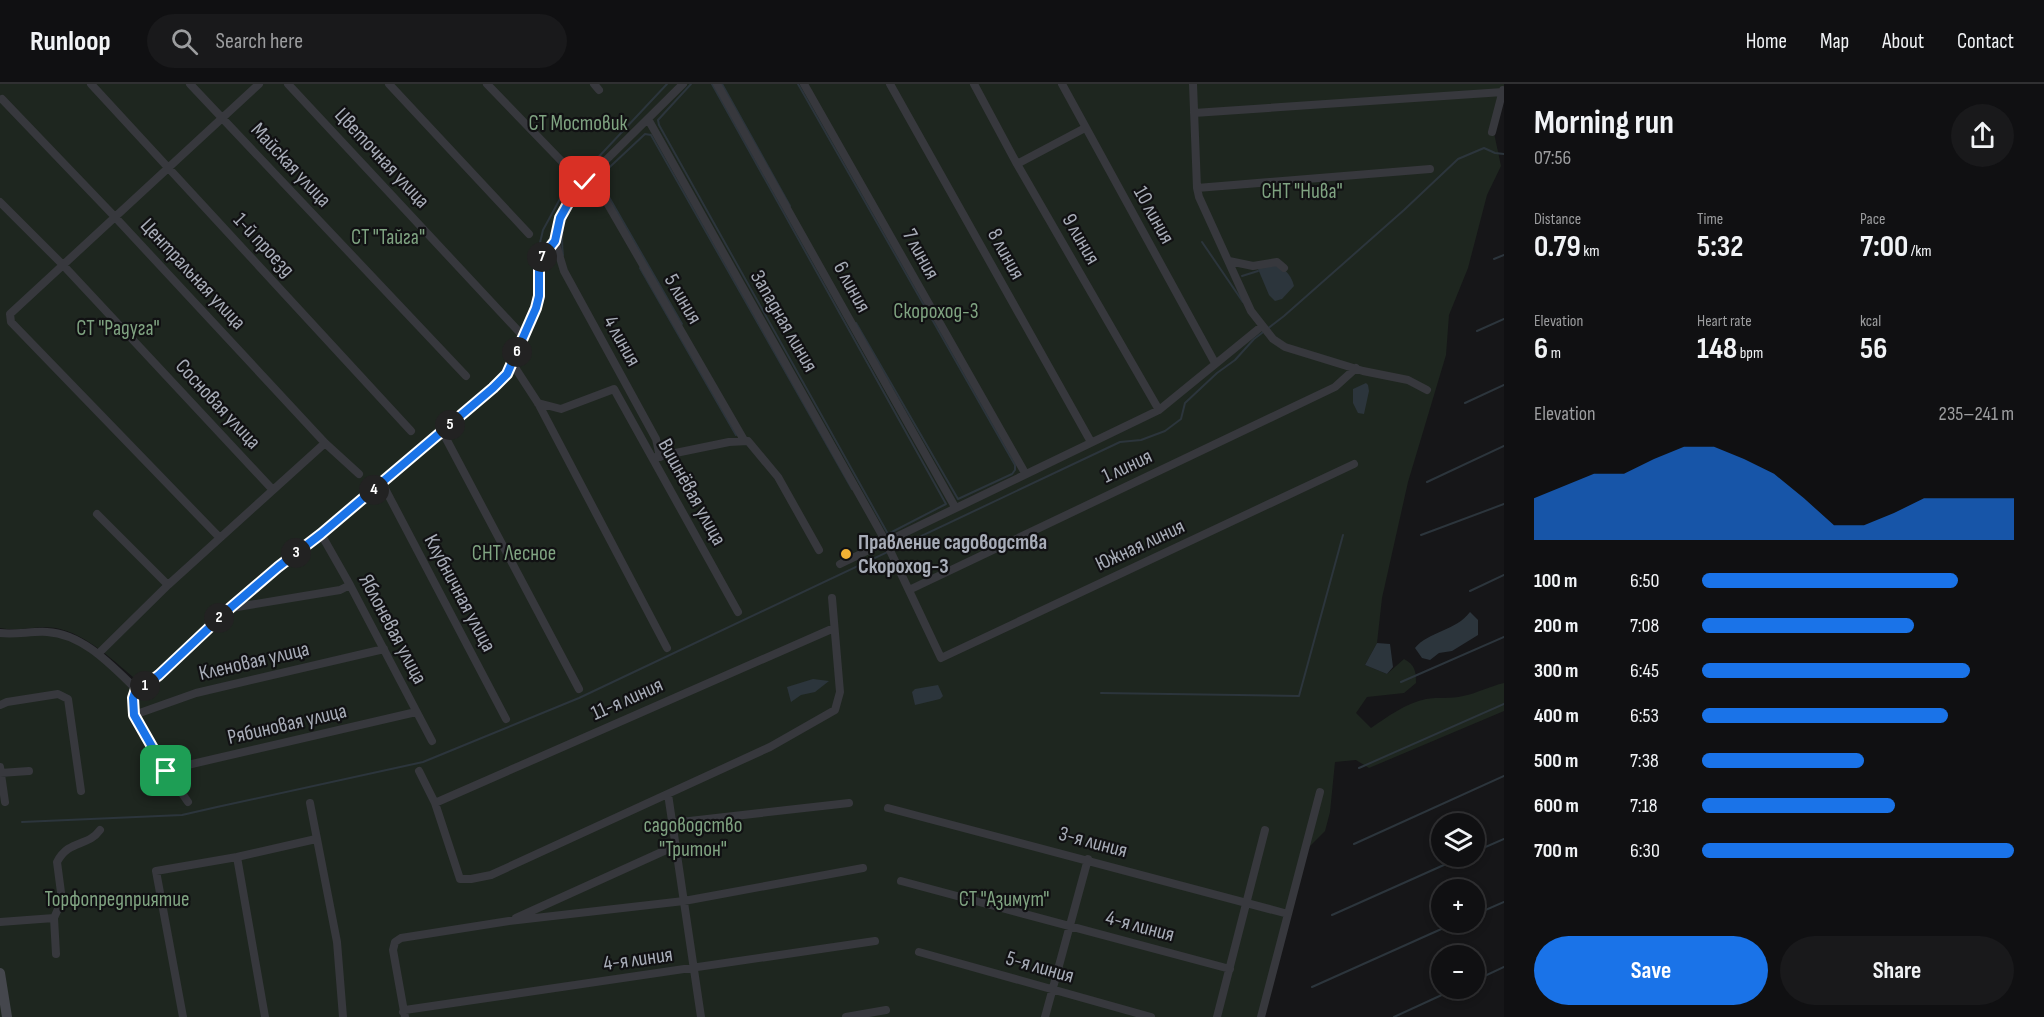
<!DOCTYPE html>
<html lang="en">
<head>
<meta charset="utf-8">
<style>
	body { margin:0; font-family:"Sofia Sans Condensed",sans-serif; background:#19191b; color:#f1f3f6; height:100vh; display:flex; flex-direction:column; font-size:22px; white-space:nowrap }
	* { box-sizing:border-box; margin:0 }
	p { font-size:20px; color:#9c9d9f }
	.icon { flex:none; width:33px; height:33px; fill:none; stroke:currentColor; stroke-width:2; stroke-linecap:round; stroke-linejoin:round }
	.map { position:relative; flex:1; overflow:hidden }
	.drawer { display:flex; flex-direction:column; background:#101012; width:540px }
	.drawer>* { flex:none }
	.fabs { position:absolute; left:1431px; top:729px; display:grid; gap:12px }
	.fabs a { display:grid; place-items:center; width:54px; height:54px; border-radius:50%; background:#101012; box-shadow:0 3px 9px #0003,0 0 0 2px #303032; font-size:30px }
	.pin { position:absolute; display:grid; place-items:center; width:51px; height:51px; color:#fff; margin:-26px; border-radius:12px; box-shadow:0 3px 9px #0006 }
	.km { position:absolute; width:30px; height:30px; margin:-15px; border-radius:50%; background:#222; color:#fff; font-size:16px; line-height:30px; text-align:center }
	.round { display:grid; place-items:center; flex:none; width:63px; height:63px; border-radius:32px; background:#19191b }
	.overview { display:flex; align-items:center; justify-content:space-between; height:102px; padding:0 30px }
	h1 { font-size:33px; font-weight:700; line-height:45px }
	.figures { display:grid; grid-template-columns:repeat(3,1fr); gap:9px; height:102px; padding:6px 30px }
	.figures div { display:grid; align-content:center }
	.figures b { font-size:30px; font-weight:700 }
	.figures small { font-size:16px; font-weight:400 }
	.figures p { font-size:16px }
	.chart { height:168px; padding:12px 30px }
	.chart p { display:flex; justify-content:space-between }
	.chart svg { width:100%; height:108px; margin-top:6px; fill:#1a73e8; opacity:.7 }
	.primary-button { display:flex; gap:12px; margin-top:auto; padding:12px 30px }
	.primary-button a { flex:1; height:69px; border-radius:36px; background:#1a73e8; color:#fff; font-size:24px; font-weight:700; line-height:69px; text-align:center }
	.primary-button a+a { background:#19191b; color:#f1f3f6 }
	ul { padding:0 30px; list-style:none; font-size:20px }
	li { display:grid; grid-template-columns:96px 72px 1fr; align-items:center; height:45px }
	li i { height:15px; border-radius:8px; background:#1a73e8 }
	header { display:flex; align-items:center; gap:36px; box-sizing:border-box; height:84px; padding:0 30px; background:#101012; border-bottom:2px solid #303032 }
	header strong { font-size:28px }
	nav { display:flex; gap:33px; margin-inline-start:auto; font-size:21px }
	.search { width:420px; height:54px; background:#19191b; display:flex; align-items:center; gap:15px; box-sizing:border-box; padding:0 21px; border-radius:33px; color:#9c9d9f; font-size:22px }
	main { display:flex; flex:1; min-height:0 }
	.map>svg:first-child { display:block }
</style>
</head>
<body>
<header>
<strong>Runloop</strong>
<div class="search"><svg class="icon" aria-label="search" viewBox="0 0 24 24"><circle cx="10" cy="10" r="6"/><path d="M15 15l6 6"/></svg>Search here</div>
<nav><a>Home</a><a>Map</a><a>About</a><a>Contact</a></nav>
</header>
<main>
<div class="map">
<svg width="1504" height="933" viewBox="0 0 1504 933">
	<rect width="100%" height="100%" fill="#161618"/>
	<path fill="#1e261f" d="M0,0H1504V14L1494,49L1501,82L1487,111L1468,184L1449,231L1446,271L1408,398L1382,514L1377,559L1365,581L1387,590L1404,575C1415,581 1416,587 1416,599L1404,609L1367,613L1356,629L1371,644C1387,633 1406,619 1426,615C1438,613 1451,615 1463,612C1478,609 1490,602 1504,599V627L1369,684L1356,676L1335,678L1330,728L1325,747L1305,767L1261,933H0V551C18,552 39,550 56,552C82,556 113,587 133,603L139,598C116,579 87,550 56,544C38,541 19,548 0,544Z"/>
	<path fill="#2c353c" d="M1264,180C1279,180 1290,186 1294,202L1282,215L1275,217L1269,211L1258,185Z
		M1366,299L1368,301L1369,307L1364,330L1358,329L1353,319V305Z
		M1470,528L1478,536V551L1452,567L1439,569L1430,576L1422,574L1415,564C1429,547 1456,547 1470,528Z
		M1377,559L1390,560L1393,583L1387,590L1365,581Z
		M813,595L829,597L815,608L801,611L791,618L787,603Z
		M938,601L943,612L940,615L915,621L912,608L915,605Z"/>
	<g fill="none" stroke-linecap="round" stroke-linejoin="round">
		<path stroke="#2c353c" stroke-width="2" d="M691,0L658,36L659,41L888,450L946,420L712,0
			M722,0L790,122
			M798,0L1015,381V386L1012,390L958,415L856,239
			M1202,158L1243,218
			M539,163L543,146L561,113L667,0
			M563,171C559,137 567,122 593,101
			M1494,175L1504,171
			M640,184L736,351
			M1242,192L1258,187
			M682,240L598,94L645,50L651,51L852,405
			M1477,247L1504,235
			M1465,319L1504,301
			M1427,398L1504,362
			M1421,451L1504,420
			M1470,507L1504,491
			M1401,598L1504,553
			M1101,609L1299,612L1343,451
			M1359,684L1504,620
			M22,738L182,731L217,723L423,678L579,614L1120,358L1141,356L1165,347L1181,335L1185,319L1217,289L1235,276L1254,255L1284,232L1404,126L1458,75L1484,64L1495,69L1504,70
			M1354,760L1504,692
			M1474,768L1504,755
			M1332,831L1464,772
			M1474,831L1504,818
			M1474,897L1504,883
			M1312,903L1457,838
			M1394,933L1457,904"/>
		<path stroke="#37383d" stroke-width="8" d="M91,0L411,347
			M190,0L466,292
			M288,0L523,252
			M389,0L529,150
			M487,0L571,87
			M594,0L599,6
			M717,0L955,423
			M804,0L1025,389
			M890,0L1091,358
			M974,0L1017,80L1159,326
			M1062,0L1215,279
			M1193,0L1197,104L1199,113L1251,227L1273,255L1285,263L1363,287L1408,296L1427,306
			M2,15L115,133L325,359L359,390
			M1194,29L1503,8
			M648,35L886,458L941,574L1354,380
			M1492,48L1503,6
			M1017,80L1085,44
			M591,91L744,356
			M1197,104L1430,85
			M0,118L63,181L272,405
			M555,157L564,187L656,355L660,373
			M1229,177L1253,182L1277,178L1284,184
			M512,279L538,319L667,564
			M538,319L561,325L614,305L738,528
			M442,347L579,605
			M656,373L729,358L748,357L778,393L819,466
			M382,399L506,635
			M97,430L168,501
			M321,450L350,501L432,657
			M220,454L11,238L10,230L259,0
			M840,480L1159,326L1262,242
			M909,506L1335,303L1356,284
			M231,524L340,506L350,501
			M0,549C16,551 31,547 47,548C83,550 111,581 136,605H142L159,591L229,525L278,483L321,450L382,399L507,290L539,212V177L555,157L560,134L570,115L591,91L683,0
			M98,570L168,501L325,359
			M136,605L133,614L134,631L166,686L188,718
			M0,621L7,618L58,610L68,615L81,707
			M134,631L196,609L384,565
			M0,683L5,718
			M166,686L416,628
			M419,687L435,719L460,795H471L491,791L770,663L835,626L840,608L832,514
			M0,689L29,687
			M668,710L701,933
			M310,719L337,858L343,933
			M435,719L834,544
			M888,724L1288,830
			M672,739L849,719
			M237,773L265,933
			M901,797L1230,885
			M516,834L675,762
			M0,838L54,834
			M919,868L1151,933
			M56,870L54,834L62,816L57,778C69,755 88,763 100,746
			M403,928L405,926L875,857
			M183,933L156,787L237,773L316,755
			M405,933L393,866L395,858L401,854L509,837L684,817L863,784
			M846,933L886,926
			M1045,933L1088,775
			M1217,933L1265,746
			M1261,933L1320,708"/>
		<path stroke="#45474d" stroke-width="10" d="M0,889L7,933"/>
	</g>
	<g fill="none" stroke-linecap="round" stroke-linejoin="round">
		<g stroke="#fff" stroke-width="12">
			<path id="route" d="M166,687L134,631L133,614L136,605L142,604L159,591L229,525L278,483L321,450L493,304L507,290L536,224L539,212V177L555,157L560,134L570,116L585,98"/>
		</g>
		<use href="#route" stroke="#1a73e8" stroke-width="8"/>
	</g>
	<circle fill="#f2b134" stroke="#111113" stroke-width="2" cx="846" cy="470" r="6"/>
	<g text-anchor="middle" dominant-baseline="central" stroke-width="4.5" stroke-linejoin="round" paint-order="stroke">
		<g font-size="21" fill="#7fa381" stroke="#111113">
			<text x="578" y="39">СТ Мостовик</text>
			<text x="1302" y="107">СНТ "Нива"</text>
			<text x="388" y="153">СТ "Тайга"</text>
			<text x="936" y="227">Скороход-3</text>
			<text x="118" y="244">СТ "Радуга"</text>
			<text x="514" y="469">СНТ Лесное</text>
			<text x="693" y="741">садоводство<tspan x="693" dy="24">"Тритон"</tspan></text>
			<text x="117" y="815">Торфопредприятие</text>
			<text x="1004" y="815">СТ "Азимут"</text>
		</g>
		<g font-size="21" fill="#a8adb8" stroke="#111113">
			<text transform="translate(382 74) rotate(47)">Цветочная улица</text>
			<text transform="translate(291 81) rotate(47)">Майская улица</text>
			<text transform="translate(1154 131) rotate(61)">10 линия</text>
			<text transform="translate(1081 155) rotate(60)">9 линия</text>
			<text transform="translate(264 161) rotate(47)">1-й проезд</text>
			<text transform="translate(921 170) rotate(61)">7 линия</text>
			<text transform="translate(1006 170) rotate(61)">8 линия</text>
			<text transform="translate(193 190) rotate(47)">Центральная улица</text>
			<text transform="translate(852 203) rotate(61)">6 линия</text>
			<text transform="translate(683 215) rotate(60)">5 линия</text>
			<text transform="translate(784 237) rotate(60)">Западная линия</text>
			<text transform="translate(622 257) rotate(61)">4 линия</text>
			<text transform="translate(218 320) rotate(47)">Сосновая улица</text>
			<text transform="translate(1127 382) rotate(-25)">1 линия</text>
			<text transform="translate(692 408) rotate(61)">Вишнёвая улица</text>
			<text transform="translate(1140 461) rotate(-25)">Южная линия</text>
			<text transform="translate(460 509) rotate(62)">Клубничная улица</text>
			<text transform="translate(393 545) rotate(62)">Яблоневая улица</text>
			<text transform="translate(254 577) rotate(-13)">Кленовая улица</text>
			<text transform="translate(627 615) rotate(-24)">11-я линия</text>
			<text transform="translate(287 640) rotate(-13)">Рябиновая улица</text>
			<text transform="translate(1093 758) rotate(15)">3-я линия</text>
			<text transform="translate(1140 842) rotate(15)">4-я линия</text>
			<text transform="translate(638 875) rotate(-8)">4-я линия</text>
			<text transform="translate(1040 883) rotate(16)">5-я линия</text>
		</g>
		<g font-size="21" font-weight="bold" fill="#a8adb8" stroke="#111113" text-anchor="start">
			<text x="858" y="458">Правление садоводства<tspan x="858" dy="24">Скороход-3</tspan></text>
		</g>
	</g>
</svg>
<div class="fabs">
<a><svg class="icon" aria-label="layers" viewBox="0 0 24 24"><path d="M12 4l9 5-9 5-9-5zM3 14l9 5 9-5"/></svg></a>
<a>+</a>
<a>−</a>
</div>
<div class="pin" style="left:166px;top:687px;background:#1e9e55"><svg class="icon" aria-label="arrive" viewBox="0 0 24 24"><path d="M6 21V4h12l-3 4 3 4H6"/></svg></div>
<div class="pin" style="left:585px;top:98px;background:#d93025"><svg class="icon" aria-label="check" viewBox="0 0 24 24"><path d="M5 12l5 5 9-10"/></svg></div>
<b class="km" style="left:145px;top:602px">1</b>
<b class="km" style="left:219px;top:534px">2</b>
<b class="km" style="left:296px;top:469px">3</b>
<b class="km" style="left:374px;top:406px">4</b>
<b class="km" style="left:450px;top:341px">5</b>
<b class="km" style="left:517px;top:268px">6</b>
<b class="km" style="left:542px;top:173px">7</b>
</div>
<section class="drawer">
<div class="overview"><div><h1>Morning run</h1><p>07:56</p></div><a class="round"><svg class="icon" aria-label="share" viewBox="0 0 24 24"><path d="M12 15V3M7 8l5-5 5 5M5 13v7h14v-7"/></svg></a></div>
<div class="figures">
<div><p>Distance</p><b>0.79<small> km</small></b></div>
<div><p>Time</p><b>5:32</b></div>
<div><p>Pace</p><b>7:00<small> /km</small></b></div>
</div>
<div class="figures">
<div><p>Elevation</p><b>6<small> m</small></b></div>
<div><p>Heart rate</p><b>148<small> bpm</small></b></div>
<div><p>kcal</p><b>56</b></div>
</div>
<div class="chart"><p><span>Elevation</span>235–241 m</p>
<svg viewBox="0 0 160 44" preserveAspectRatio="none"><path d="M0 44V27L10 22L20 17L30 17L40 11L50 6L60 6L70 11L80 17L90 27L100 38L110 38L120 33L130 27L140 27L150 27L160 27V44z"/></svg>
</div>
<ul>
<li><b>100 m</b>6:50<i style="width:82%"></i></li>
<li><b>200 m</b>7:08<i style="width:68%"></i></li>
<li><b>300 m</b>6:45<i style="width:86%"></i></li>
<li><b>400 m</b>6:53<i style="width:79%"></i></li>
<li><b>500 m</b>7:38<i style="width:52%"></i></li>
<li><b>600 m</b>7:18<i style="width:62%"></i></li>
<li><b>700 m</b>6:30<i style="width:100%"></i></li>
</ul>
<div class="primary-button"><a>Save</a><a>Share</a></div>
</section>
</main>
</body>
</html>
